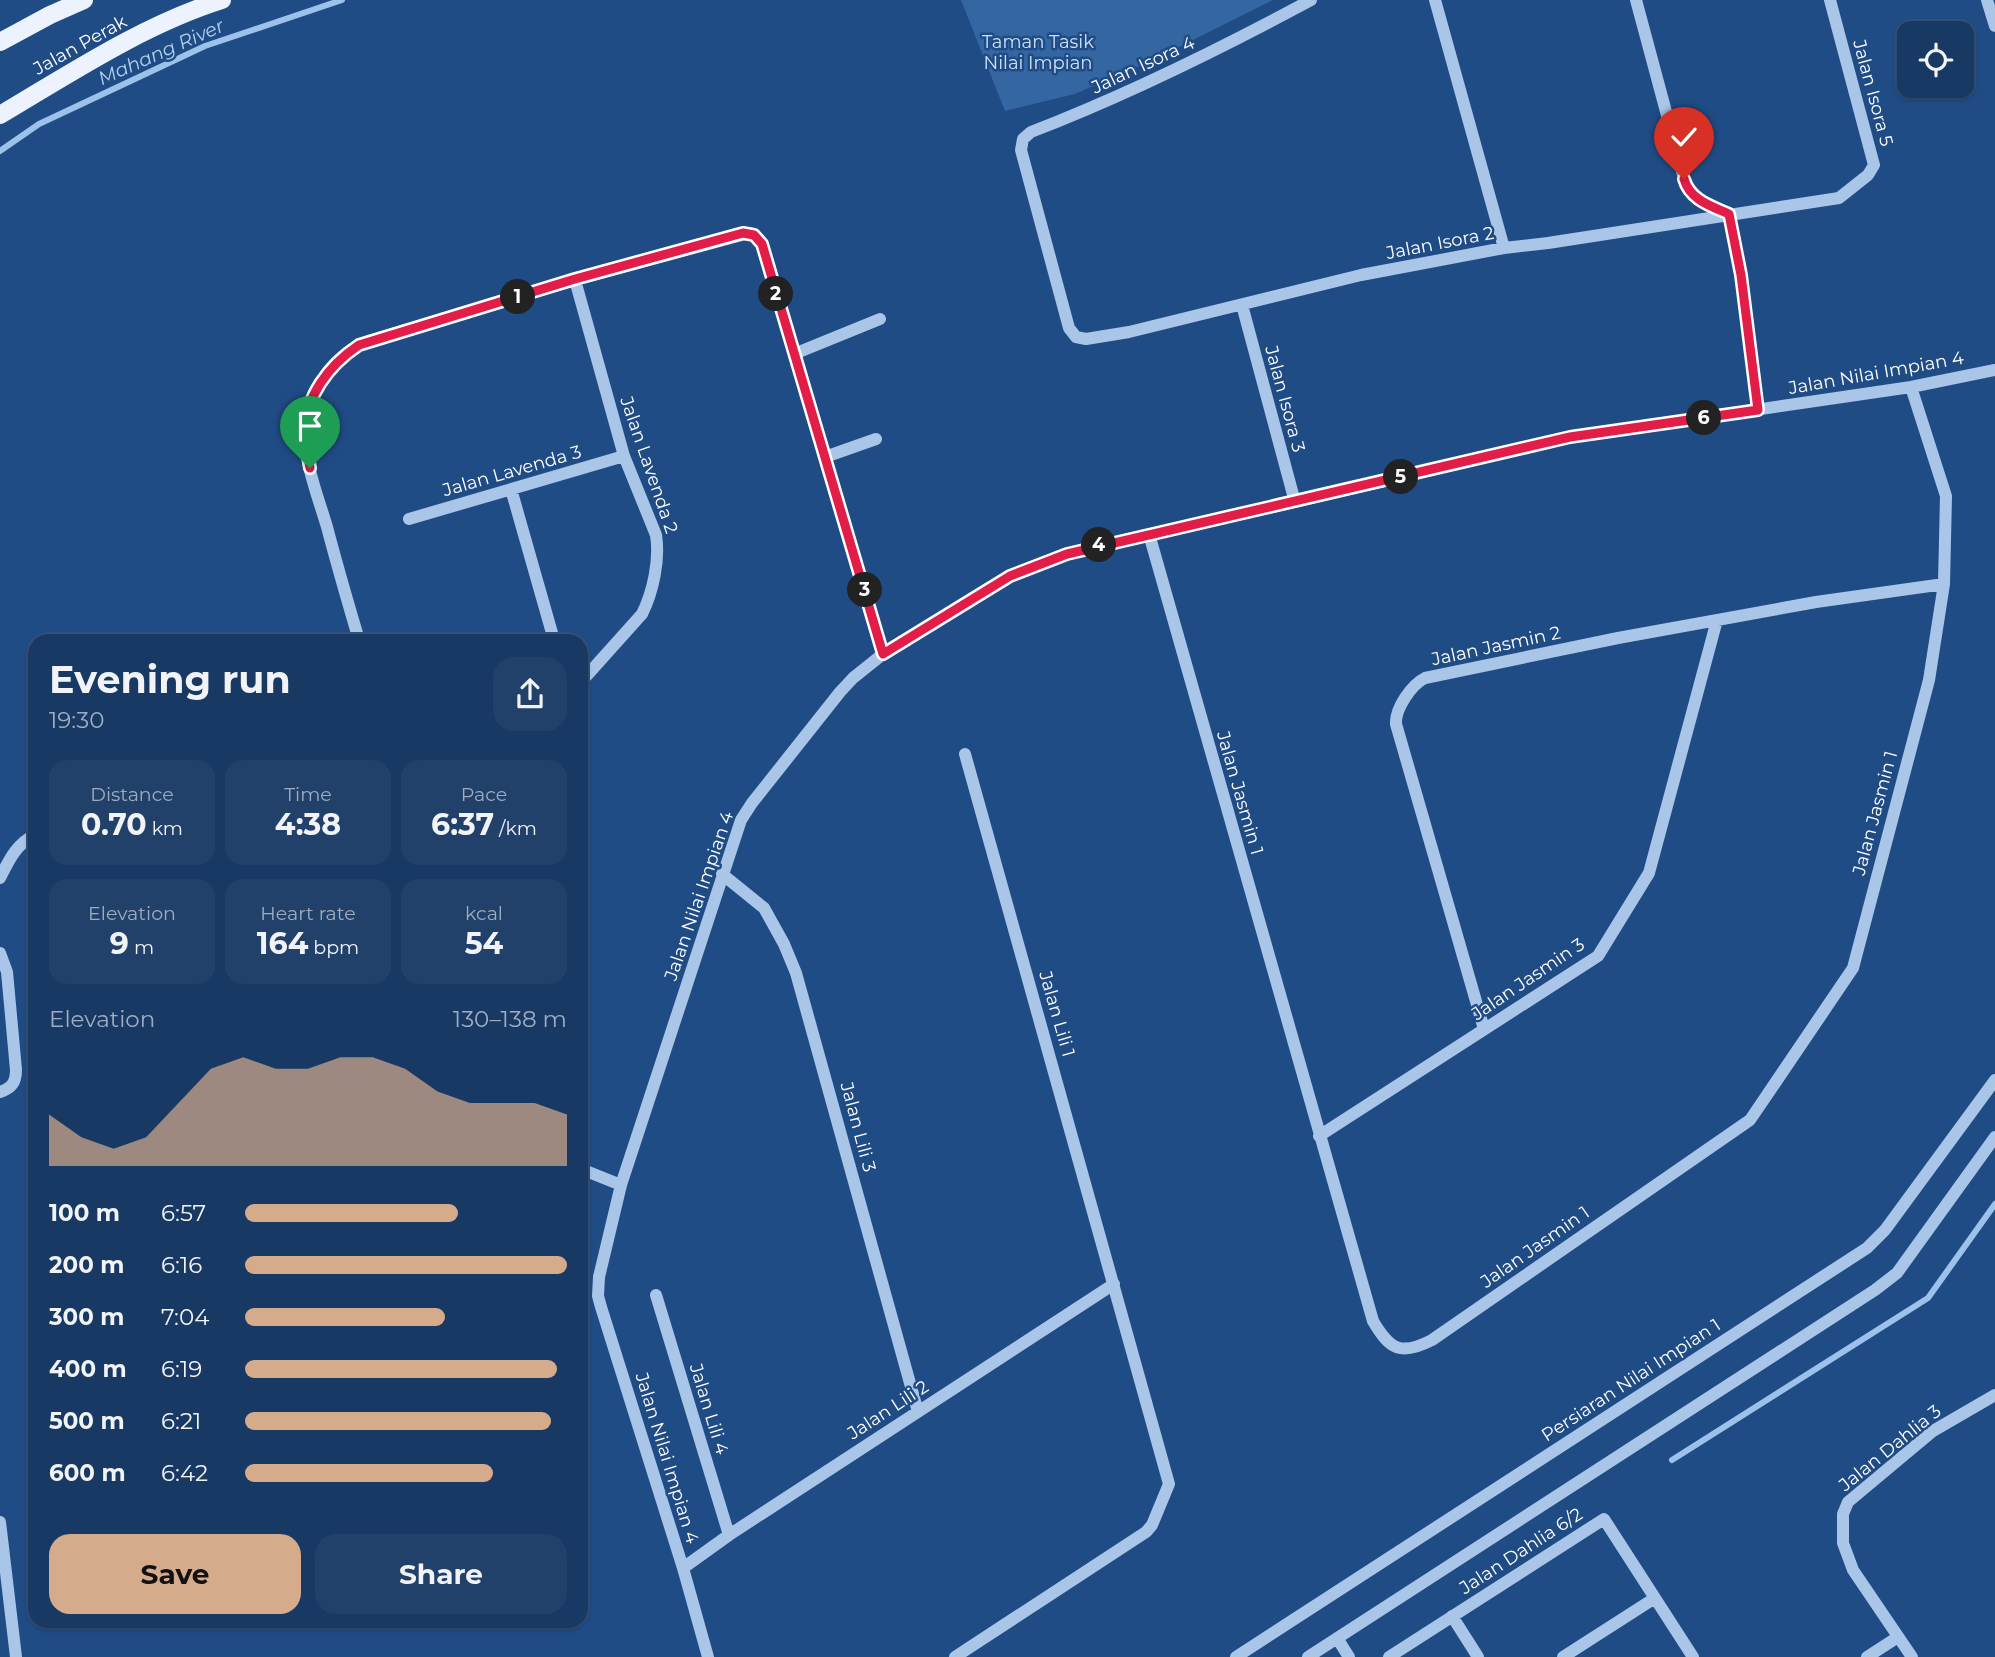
<!DOCTYPE html>
<html lang="en">
<head>
<meta charset="utf-8">
<style>
	body { margin:0; font-family:Montserrat,sans-serif; background:#21406a; color:#f1f3f6; height:100vh; display:flex; flex-direction:column; font-size:26px; white-space:nowrap }
	* { box-sizing:border-box; margin:0 }
	p { font-size:23px; color:#9facbf }
	.icon { flex:none; width:38px; height:38px; fill:none; stroke:currentColor; stroke-width:2; stroke-linecap:round; stroke-linejoin:round }
	.map { position:relative; flex:1; overflow:hidden }
	.details { position:absolute; left:28px; top:634px; width:560px; height:994px; display:flex; flex-direction:column; background:#183964; border-radius:21px; box-shadow:0 2px 5px #0004,0 0 0 2px #365378 }
	.details>* { flex:none }
	.controls { position:absolute; left:1897px; top:21px; display:grid; gap:14px }
	.controls a { display:grid; place-items:center; width:77px; height:77px; border-radius:14px; background:#183964; box-shadow:0 2px 5px #0004,0 0 0 2px #365378; font-size:35px }
	.pin { position:absolute; display:grid; place-items:center; width:60px; height:60px; color:#fff; margin:-72px -30px; border-radius:50% 50% 50% 0; rotate:-45deg; box-shadow:0 0 7px #0007 }
	.pin .icon { rotate:45deg }
	.km { position:absolute; width:35px; height:35px; margin:-18px; border-radius:50%; background:#222; color:#fff; font-size:19px; line-height:35px; text-align:center }
	.round { display:grid; place-items:center; flex:none; width:74px; height:74px; border-radius:21px; background:#21406a }
	.overview { display:flex; align-items:center; justify-content:space-between; height:119px; padding:0 21px }
	h1 { font-size:38px; font-weight:700; line-height:52px }
	.figures { display:grid; grid-template-columns:repeat(3,1fr); gap:10px; height:119px; padding:7px 21px }
	.figures div { display:grid; align-content:center; border-radius:18px; background:#21406a; text-align:center }
	.figures b { font-size:30px; font-weight:700 }
	.figures small { font-size:19px; font-weight:400 }
	.figures p { font-size:19px }
	.chart { height:196px; padding:14px 21px }
	.chart p { display:flex; justify-content:space-between }
	.chart svg { width:100%; height:126px; margin-top:7px; fill:#d6ab8b; opacity:.7 }
	.button { display:flex; gap:14px; margin-top:auto; padding:14px 21px }
	.button a { flex:1; height:80px; border-radius:21px; background:#d6ab8b; color:#111; font-size:28px; font-weight:700; line-height:80px; text-align:center }
	.button a+a { background:#21406a; color:#f1f3f6 }
	ul { padding:0 21px; list-style:none; font-size:23px }
	li { display:grid; grid-template-columns:112px 84px 1fr; align-items:center; height:52px }
	li i { height:18px; border-radius:9px; background:#d6ab8b }
	.map>svg:first-child { display:block }
</style>
</head>
<body>
<div class="map">
<svg width="1995" height="1657" viewBox="0 0 1995 1657">
	<rect width="100%" height="100%" fill="#204c85"/>
	<path fill="#3466a2" d="M961,0H1273L1151,61L1075,94L1005,111Z"/>
	<g fill="none" stroke-linecap="round" stroke-linejoin="round">
		<path stroke="#9cc1ea" stroke-width="6" d="M0,151L39,124L205,46L342,0
			M1672,1460L1928,1298L1995,1204"/>
		<path stroke="#a9c6e9" stroke-width="12" d="M1311,0C1220,49 1127,95 1031,132L1023,139L1021,150L1069,328L1076,337L1086,339L1129,332L1361,275L1504,248L1548,243L1839,198L1868,175L1874,165L1830,0
			M1435,0L1504,248
			M1636,0L1686,186L1697,199L1729,214L1741,275L1758,410
			M1987,0L1995,26
			M575,280L624,456L656,535C660,560 653,592 642,614L581,682
			M1242,305L1295,502
			M794,354L880,319
			M825,457L876,439
			M511,489L554,640
			M409,519L624,456
			M1149,534L1373,1321C1390,1350 1401,1356 1432,1340L1750,1120L1853,968L1929,680L1944,584L1946,496L1911,387
			M359,640C348,603 337,565 327,527C317,493 300,453 306,417C312,385 338,352 369,341L575,280L749,233L759,239L762,244L883,654
			M722,874L764,908L784,944L796,973L918,1412
			M0,878C9,860 16,844 35,835
			M0,953L7,972L16,1070C16,1082 12,1088 0,1092
			M1484,1029L1396,724C1395,709 1411,685 1425,678L1618,638L1816,602L1944,584
			M1319,1136L1598,956L1649,873L1717,620
			M581,1169L621,1185
			M656,1295L729,1535
			M0,1522L16,1657
			M683,1568L729,1535L1114,1284
			M1452,1616L1478,1657
			M1337,1638L1349,1657
			M708,1657L683,1568L601,1307L598,1296L599,1277L621,1185L741,820L752,803L840,692L853,678L883,654L1010,576L1067,554L1097,546L1295,502L1571,437L1911,387L1995,370
			M955,1657L1146,1532L1152,1525L1169,1484L965,754
			M1236,1657L1867,1248L1885,1230L1995,1080
			M1308,1657L1875,1290L1897,1273L1995,1137
			M1389,1657L1604,1519L1693,1657
			M1563,1657L1655,1598
			M1867,1657L1898,1637
			M1912,1657L1853,1570L1843,1543V1514L1848,1502L1933,1431L1995,1395"/>
		<path stroke="#ecf3fe" stroke-width="18" d="M0,42L50,15L84,0
			M0,115C71,73 143,25 222,0"/>
	</g>
	<g fill="none" stroke-linecap="round" stroke-linejoin="round">
		<g stroke="#fff" stroke-width="14">
			<path id="route" d="M310,468C308,457 306,446 305,435C304,397 329,365 359,345L575,279L743,233L754,235L762,244L883,654L1010,576L1067,554L1570,437L1758,410L1741,275L1729,214C1711,206 1690,200 1684,179"/>
		</g>
		<use href="#route" stroke="#e11d48" stroke-width="9"/>
	</g>
	<g text-anchor="middle" dominant-baseline="central" stroke-width="5" stroke-linejoin="round" paint-order="stroke">
		<g font-size="18" fill="#cde0f7" stroke="#204c85">
			<text x="1038" y="42">Taman Tasik<tspan x="1038" dy="21">Nilai Impian</tspan></text>
		</g>
		<g font-size="18" fill="#fff" stroke="#204c85">
			<text transform="translate(80 45) rotate(-29)">Jalan Perak</text>
			<text transform="translate(1143 65) rotate(-25)">Jalan Isora 4</text>
			<text transform="translate(1873 93) rotate(75)">Jalan Isora 5</text>
			<text transform="translate(1440 243) rotate(-11)">Jalan Isora 2</text>
			<text transform="translate(1876 373) rotate(-10)">Jalan Nilai Impian 4</text>
			<text transform="translate(1285 399) rotate(75)">Jalan Isora 3</text>
			<text transform="translate(649 465) rotate(71)">Jalan Lavenda 2</text>
			<text transform="translate(512 471) rotate(-16)">Jalan Lavenda 3</text>
			<text transform="translate(1496 646) rotate(-12)">Jalan Jasmin 2</text>
			<text transform="translate(1240 793) rotate(74)">Jalan Jasmin 1</text>
			<text transform="translate(1875 813) rotate(-75)">Jalan Jasmin 1</text>
			<text transform="translate(699 896) rotate(-71)">Jalan Nilai Impian 4</text>
			<text transform="translate(1528 979) rotate(-34)">Jalan Jasmin 3</text>
			<text transform="translate(1057 1014) rotate(74)">Jalan Lili 1</text>
			<text transform="translate(858 1127) rotate(75)">Jalan Lili 3</text>
			<text transform="translate(1535 1247) rotate(-35)">Jalan Jasmin 1</text>
			<text transform="translate(1631 1380) rotate(-33)">Persiaran Nilai Impian 1</text>
			<text transform="translate(709 1409) rotate(73)">Jalan Lili 4</text>
			<text transform="translate(888 1410) rotate(-33)">Jalan Lili 2</text>
			<text transform="translate(1890 1448) rotate(-39)">Jalan Dahlia 3</text>
			<text transform="translate(667 1458) rotate(73)">Jalan Nilai Impian 4</text>
			<text transform="translate(1521 1551) rotate(-33)">Jalan Dahlia 6/2</text>
		</g>
		<g font-size="19" font-style="italic" fill="#b4d0f1" stroke="#204c85">
			<text transform="translate(161 52) rotate(-24)">Mahang River</text>
		</g>
	</g>
</svg>
<div class="controls">
<a><svg class="icon" aria-label="locate" viewBox="0 0 24 24"><circle cx="12" cy="12" r="6"/><path d="M12 2v4M12 18v4M2 12h4M18 12h4"/></svg></a>
</div>
<div class="pin" style="left:310px;top:468px;background:#1e9e55"><svg class="icon" aria-label="arrive" viewBox="0 0 24 24"><path d="M6 21V4h12l-3 4 3 4H6"/></svg></div>
<div class="pin" style="left:1684px;top:179px;background:#d93025"><svg class="icon" aria-label="check" viewBox="0 0 24 24"><path d="M5 12l5 5 9-10"/></svg></div>
<b class="km" style="left:518px;top:297px">1</b>
<b class="km" style="left:776px;top:294px">2</b>
<b class="km" style="left:865px;top:590px">3</b>
<b class="km" style="left:1099px;top:545px">4</b>
<b class="km" style="left:1401px;top:477px">5</b>
<b class="km" style="left:1704px;top:418px">6</b>
<section class="details">
<div class="overview"><div><h1>Evening run</h1><p>19:30</p></div><a class="round"><svg class="icon" aria-label="share" viewBox="0 0 24 24"><path d="M12 15V3M7 8l5-5 5 5M5 13v7h14v-7"/></svg></a></div>
<div class="figures">
<div><p>Distance</p><b>0.70<small> km</small></b></div>
<div><p>Time</p><b>4:38</b></div>
<div><p>Pace</p><b>6:37<small> /km</small></b></div>
</div>
<div class="figures">
<div><p>Elevation</p><b>9<small> m</small></b></div>
<div><p>Heart rate</p><b>164<small> bpm</small></b></div>
<div><p>kcal</p><b>54</b></div>
</div>
<div class="chart"><p><span>Elevation</span>130–138 m</p>
<svg viewBox="0 0 160 44" preserveAspectRatio="none"><path d="M0 44V26L10 34L20 38L30 34L40 22L50 10L60 6L70 10L80 10L90 6L100 6L110 10L120 18L130 22L140 22L150 22L160 26V44z"/></svg>
</div>
<ul>
<li><b>100 m</b>6:57<i style="width:66%"></i></li>
<li><b>200 m</b>6:16<i style="width:100%"></i></li>
<li><b>300 m</b>7:04<i style="width:62%"></i></li>
<li><b>400 m</b>6:19<i style="width:97%"></i></li>
<li><b>500 m</b>6:21<i style="width:95%"></i></li>
<li><b>600 m</b>6:42<i style="width:77%"></i></li>
</ul>
<div class="button"><a>Save</a><a>Share</a></div>
</section>
</div>
</body>
</html>
